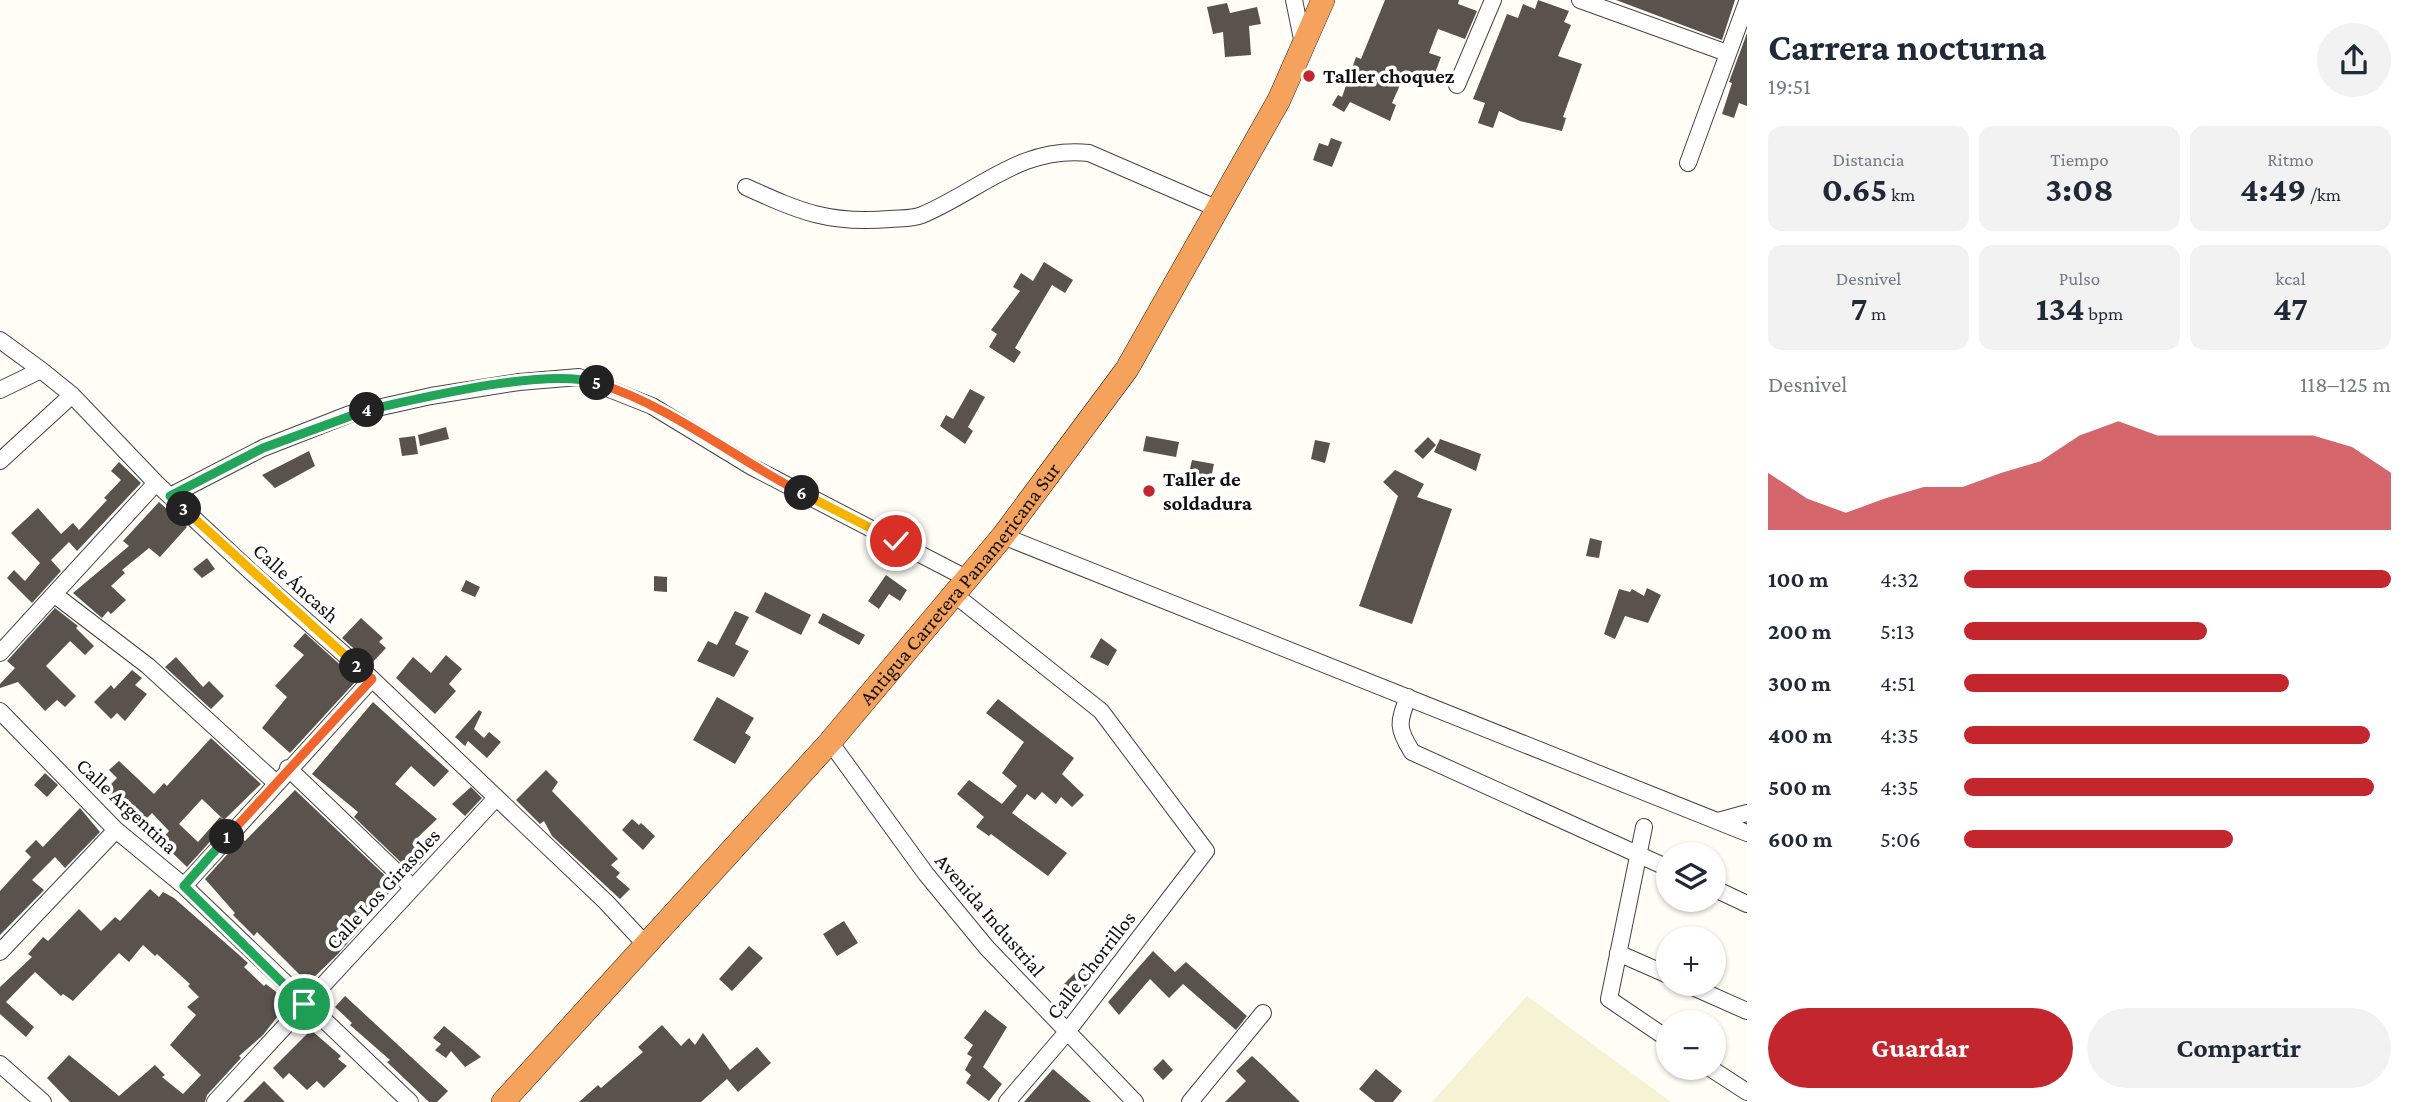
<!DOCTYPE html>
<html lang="es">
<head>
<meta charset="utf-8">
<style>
	body { margin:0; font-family:"Crimson Pro",serif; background:#f2f2f3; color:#1f2937; height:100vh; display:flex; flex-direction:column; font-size:26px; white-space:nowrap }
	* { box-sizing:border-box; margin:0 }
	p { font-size:23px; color:#747a83 }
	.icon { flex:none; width:38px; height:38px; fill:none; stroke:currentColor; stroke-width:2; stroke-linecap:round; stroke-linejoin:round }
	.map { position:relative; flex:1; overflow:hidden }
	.side { display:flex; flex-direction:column; background:#fff; width:665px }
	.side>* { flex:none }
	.fabs { position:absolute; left:1656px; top:842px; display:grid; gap:14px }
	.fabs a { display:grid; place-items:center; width:70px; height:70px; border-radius:50%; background:#fff; box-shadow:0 2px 5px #0004; font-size:35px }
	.pin { position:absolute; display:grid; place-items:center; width:60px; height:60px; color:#fff; margin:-30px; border:4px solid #fff; border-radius:50%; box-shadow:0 2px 7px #0007 }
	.km { position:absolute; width:35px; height:35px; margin:-18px; border-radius:50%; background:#222; color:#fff; font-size:19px; line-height:35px; text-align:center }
	.round { display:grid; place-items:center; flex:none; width:74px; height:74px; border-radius:37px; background:#f2f2f3 }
	.overview { display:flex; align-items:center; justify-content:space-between; height:119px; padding:0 21px }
	h1 { font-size:38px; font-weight:700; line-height:52px }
	.stats { display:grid; grid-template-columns:repeat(3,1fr); gap:10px; height:119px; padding:7px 21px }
	.stats div { display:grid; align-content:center; border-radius:14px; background:#f2f2f3; text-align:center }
	.stats b { font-size:35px; font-weight:700 }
	.stats small { font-size:19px; font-weight:400 }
	.stats p { font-size:19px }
	.chart { height:196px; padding:14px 21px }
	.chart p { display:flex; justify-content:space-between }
	.chart svg { width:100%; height:126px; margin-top:7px; fill:#c4262e; opacity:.7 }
	.primary-button { display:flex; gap:14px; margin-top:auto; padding:14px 21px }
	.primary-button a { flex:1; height:80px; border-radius:42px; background:#c4262e; color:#fff; font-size:28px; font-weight:700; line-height:80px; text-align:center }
	.primary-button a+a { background:#f2f2f3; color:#1f2937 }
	ul { padding:0 21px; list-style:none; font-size:23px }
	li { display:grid; grid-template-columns:112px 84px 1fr; align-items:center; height:52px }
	li i { height:18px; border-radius:9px; background:#c4262e }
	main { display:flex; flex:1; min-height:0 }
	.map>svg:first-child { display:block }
</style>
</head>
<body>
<main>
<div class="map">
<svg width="1747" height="1102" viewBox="0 0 1747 1102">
	<rect width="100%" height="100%" fill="#fffdf5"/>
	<path fill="#f6f3d4" d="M1527,996L1671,1102H1432Z"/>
	<path fill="#5a524d" d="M1385,0H1459L1458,4L1477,11L1465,39L1438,29L1429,53L1441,57L1435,73L1432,72L1427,84L1404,76L1392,103L1396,105L1390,121L1350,102L1344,112L1332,105L1338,95L1342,97L1356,57L1361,59Z
		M1538,0L1569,11L1564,22L1571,25L1558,56L1582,64L1563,117L1566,118L1562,131L1520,121L1499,111L1493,128L1478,123L1485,103L1473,99L1507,14L1518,18L1523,4L1535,9Z
		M1616,0H1735L1722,40Z
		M1227,3L1230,13L1257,7L1261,24L1249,26L1251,55L1225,57L1223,32L1213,34L1207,7Z
		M1747,33V106L1739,103L1734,118L1722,114L1732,83L1729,82Z
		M1331,138L1342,142L1332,167L1313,160L1319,143L1328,146Z
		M1044,262L1073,280L1065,293L1052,285L1015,348L1021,352L1014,363L989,347L997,334L991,330L1020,291L1013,287L1021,273L1033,281Z
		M970,389L985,397L968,427L973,431L965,444L940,426L946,415L953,419Z
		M446,427L449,439L420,446L418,435Z
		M415,436L418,454L402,456L399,438Z
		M1146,436L1179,442L1176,457L1143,451Z
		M1428,437L1436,445L1423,459L1414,451Z
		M1440,439L1481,454L1476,471L1434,452Z
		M1315,440L1330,443L1325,463L1311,459Z
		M309,451L315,466L275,488L262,475Z
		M1192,460L1214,464L1210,482L1188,477Z
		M119,462L141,483L77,551L69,542L51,560L61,571L32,603L7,578L14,570L25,581L40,563L11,533L38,508L61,534L73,523L79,530L107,500L104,498L121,480L111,471Z
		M1395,470L1424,484L1417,497L1452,509L1412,624L1359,606L1398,496L1383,482Z
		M159,502L187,527L160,557L149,548L122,570L125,573L111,586L126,600L111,614L108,611L102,618L73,593L129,546L123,541Z
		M1590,538L1602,541L1599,558L1586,556Z
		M207,558L215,569L202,578L193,569Z
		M886,575L907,590L900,601L889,594L879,609L868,601Z
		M654,576L667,577V592L654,591Z
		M466,580L480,587L475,597L461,591Z
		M1647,588L1661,595L1648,623L1625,616L1615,639L1604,634L1619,589L1630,592L1632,589L1644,596Z
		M765,592L811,615L801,635L755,612Z
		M55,608L78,626L76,628L94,646L85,655L70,641L46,666L76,696L65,707L57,700L45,711L18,682L0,688V684L15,668L7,661Z
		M735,611L749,617L735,644L749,651L734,677L697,661L708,641L717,645Z
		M823,613L865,635L859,645L818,623Z
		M361,618L383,638L379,642L386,648L371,664L342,638Z
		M305,633L357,680L290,753L262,728L287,697L275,686L304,655L293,646Z
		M1101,638L1117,650L1108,666L1090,657Z
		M446,655L462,669L449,684L456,691L435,714L396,678L413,657L431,673Z
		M176,657L203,687L209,681L224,696L211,709L165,667Z
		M132,670L142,678L135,685L147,694L125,721L117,713L111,719L94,702L111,685L114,689Z
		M717,697L754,718L745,733L751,737L735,764L693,740Z
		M998,699L1074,758L1062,774L1084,795L1072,807L1061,797L1056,804L1042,792L1035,800L1027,794L1012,813L1067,853L1048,876L991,834L989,836L976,827L984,817L957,794L969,780L1002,804L1017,786L1002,773L1024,742L986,713Z
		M373,702L449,771L434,787L411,766L395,784L437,819L415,840L426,851L421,856L424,860L412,873L354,817L358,812L312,774Z
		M479,710L482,712L474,729L484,738L489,732L501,742L487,758L468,741L465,746L455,737Z
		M211,738L261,784L224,820L202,799L179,824L198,842L220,817L227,823L187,867L160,841L169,831L152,813L146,819L138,812L132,818L104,791L117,778L109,770L119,761L154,794L164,783L167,786Z
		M546,770L558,782L552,791L618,859L611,865L620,873L616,877L630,889L620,899L552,836L544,821L540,824L516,800Z
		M45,773L58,785L47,797L34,785Z
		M471,787L482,798L465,816L452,804Z
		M295,790L396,886L358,925L361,928L337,955L308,983L257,932L254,936L233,915L235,913L205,879L242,838L245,841Z
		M80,808L100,832L65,868L55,857L32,880L44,890L0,935V891L31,857L25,851L36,840L43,847Z
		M632,819L639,825L641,823L655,836L643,850L622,830Z
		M150,889L159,897L163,892L174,898L238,954L248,963L244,967L264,986L266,984L289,1002L263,1035L239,1056L241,1058L207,1095L205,1102H70L47,1078L69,1055L119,1096L155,1065L165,1075L162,1077L183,1094L201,1075L170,1045L196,1015L187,1007L199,997L188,986L190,984L157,954L155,956L143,945L129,962L119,953L73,1001L63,994L61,996L35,972L6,1002L34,1027L26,1037L0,1014V987L32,957L28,954L43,937L48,941L79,909L101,931L115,917L120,921Z
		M844,921L858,943L837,956L823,934Z
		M749,946L763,958L732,991L719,979Z
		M1153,951L1175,972L1186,962L1247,1016L1236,1030L1183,984L1169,998L1150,979L1119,1015L1108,1002Z
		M1080,968L1092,980L1070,1003L1057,991Z
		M345,996L448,1091L437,1102H429L387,1062L390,1060L350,1025L352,1023L335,1007Z
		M985,1010L1007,1027L983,1067L1002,1084L989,1101L966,1083L971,1075L965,1070L972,1057L967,1054L973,1045L964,1038Z
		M662,1025L681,1046L689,1038L695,1045L703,1033L730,1070L757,1047L771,1063L738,1092L727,1079L701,1102H579L598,1085L601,1088L643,1052L638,1047Z
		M444,1026L472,1049L481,1057L465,1067L451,1051L446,1058L435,1050L441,1044L433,1038Z
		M311,1030L341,1056L338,1059L347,1066L324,1088L317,1081L307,1090L289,1073L283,1079L273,1068Z
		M1252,1056L1262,1065L1300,1102H1225L1246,1081L1236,1071Z
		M1163,1059L1173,1070L1163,1080L1153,1069Z
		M1053,1069L1091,1102H1024Z
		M1376,1069L1402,1091L1393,1102H1375L1359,1089Z
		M264,1081L285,1102H243Z"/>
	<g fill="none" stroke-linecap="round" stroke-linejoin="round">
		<g stroke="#444" stroke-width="18">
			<path id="minor" d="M1294,0L1303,44
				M1580,0L1727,53
				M1457,85L1493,0
				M1688,163L1747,2
				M746,187C801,212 829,224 890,219C900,218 913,219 922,215C981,190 1020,146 1089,153L1216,208
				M0,340L41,370
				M0,390L41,370L72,395L156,483L251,572L372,679L606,902L647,946
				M0,461L72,395
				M170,496L263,448L350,414L431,396L519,382L579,377L652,406L752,467L968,579
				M1003,536L1747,833
				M55,595L148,666L275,782
				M955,595L1101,711L1206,851L1067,1032L1007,1102
				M0,653L156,483
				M1408,697C1398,723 1397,728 1412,752L1668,868
				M0,711L116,830L184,886L410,1102
				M830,742L926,874L987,948L1135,1102
				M288,768L412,887
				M1718,821L1747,813
				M1644,827L1609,999L1668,1039
				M184,886L372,679
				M1713,888L1747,904
				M0,952L116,830
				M1618,953L1668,975
				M1686,984L1747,1011
				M0,1064L43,1102
				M1710,1068L1747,1092
				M215,1102L496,798
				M1190,1102L1263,1013"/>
		</g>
		<g stroke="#222" stroke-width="24">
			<g id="highway">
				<path id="s1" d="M503,1102L830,742L1003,536L1127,369L1279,100L1323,0"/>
			</g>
		</g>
		<use href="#minor" stroke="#fff" stroke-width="16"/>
		<use href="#highway" stroke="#f5a25d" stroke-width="23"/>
	</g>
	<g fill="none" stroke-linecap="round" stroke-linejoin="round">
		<g stroke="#fff" stroke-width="14">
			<path id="split-1" d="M227,837L184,886L304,1004"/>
		</g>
		<g stroke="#fff" stroke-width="14">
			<path id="split-2" d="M227,837L372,679L357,666"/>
		</g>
		<g stroke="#fff" stroke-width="14">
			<path id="split-3" d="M184,509L357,666"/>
		</g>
		<g stroke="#fff" stroke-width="14">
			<path id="split-4" d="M184,509L170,496L263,448L367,410"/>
		</g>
		<g stroke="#fff" stroke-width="14">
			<path id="split-5" d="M367,410C422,398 546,367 597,383"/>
		</g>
		<g stroke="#fff" stroke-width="14">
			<path id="split-6" d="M597,383C667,404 736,459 802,493"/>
		</g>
		<g stroke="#fff" stroke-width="14">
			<path id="split-7" d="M802,493L896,541"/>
		</g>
		<use href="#split-1" stroke="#22a559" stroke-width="9"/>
		<use href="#split-2" stroke="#f0652b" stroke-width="9"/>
		<use href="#split-3" stroke="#f5b400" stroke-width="9"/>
		<use href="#split-4" stroke="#22a559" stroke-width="9"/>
		<use href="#split-5" stroke="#22a559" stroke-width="9"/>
		<use href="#split-6" stroke="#f0652b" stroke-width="9"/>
		<use href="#split-7" stroke="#f5b400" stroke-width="9"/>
	</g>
	<g fill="#c4262e" stroke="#fff" stroke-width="2.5">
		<circle cx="1309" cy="76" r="7"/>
		<circle cx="1149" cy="491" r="7"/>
	</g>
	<g text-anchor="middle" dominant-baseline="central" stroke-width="7" stroke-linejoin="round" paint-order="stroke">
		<g font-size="21" font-weight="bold" fill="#111" stroke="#fff" text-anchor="start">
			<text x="1323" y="76">Taller choquez</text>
			<text x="1163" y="479">Taller de<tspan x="1163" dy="24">soldadura</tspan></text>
		</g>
		<g font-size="21" fill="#111" stroke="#fff">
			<text transform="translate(296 583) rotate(42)">Calle Áncash</text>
			<text stroke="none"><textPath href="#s1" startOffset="691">Antigua Carretera Panamericana Sur</textPath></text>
			<text transform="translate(127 806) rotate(43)">Calle Argentina</text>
			<text transform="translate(383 889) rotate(-47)">Calle Los Girasoles</text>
			<text transform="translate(990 915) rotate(49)">Avenida Industrial</text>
			<text transform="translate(1091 965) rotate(-52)">Calle Chorrillos</text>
		</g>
	</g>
</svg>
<div class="fabs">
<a><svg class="icon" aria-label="layers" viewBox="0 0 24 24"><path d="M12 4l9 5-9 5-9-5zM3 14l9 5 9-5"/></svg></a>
<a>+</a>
<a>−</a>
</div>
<div class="pin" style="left:304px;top:1004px;background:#1e9e55"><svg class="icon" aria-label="arrive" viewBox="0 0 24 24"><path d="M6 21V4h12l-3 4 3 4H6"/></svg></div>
<div class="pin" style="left:896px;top:541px;background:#d93025"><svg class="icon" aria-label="check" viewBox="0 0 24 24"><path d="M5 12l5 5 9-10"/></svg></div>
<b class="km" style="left:227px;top:837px">1</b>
<b class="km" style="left:357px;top:666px">2</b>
<b class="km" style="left:184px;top:509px">3</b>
<b class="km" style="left:367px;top:410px">4</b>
<b class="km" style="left:597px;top:383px">5</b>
<b class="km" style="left:802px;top:493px">6</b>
</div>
<section class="side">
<div class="overview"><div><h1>Carrera nocturna</h1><p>19:51</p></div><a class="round"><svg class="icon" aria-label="share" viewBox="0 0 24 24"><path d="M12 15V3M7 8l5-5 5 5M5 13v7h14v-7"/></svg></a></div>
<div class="stats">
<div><p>Distancia</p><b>0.65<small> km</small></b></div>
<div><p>Tiempo</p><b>3:08</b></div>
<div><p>Ritmo</p><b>4:49<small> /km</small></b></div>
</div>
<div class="stats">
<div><p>Desnivel</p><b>7<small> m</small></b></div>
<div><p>Pulso</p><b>134<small> bpm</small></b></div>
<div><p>kcal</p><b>47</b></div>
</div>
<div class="chart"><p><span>Desnivel</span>118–125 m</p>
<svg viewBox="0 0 160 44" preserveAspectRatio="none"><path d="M0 44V24L10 33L20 38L30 33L40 29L50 29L60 24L70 20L80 11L90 6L100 11L110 11L120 11L130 11L140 11L150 15L160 24V44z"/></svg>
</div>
<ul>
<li><b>100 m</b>4:32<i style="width:100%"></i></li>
<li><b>200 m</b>5:13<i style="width:57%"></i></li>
<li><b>300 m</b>4:51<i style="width:76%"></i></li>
<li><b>400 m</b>4:35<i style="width:95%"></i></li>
<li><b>500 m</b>4:35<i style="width:96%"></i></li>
<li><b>600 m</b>5:06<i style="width:63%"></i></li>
</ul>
<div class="primary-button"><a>Guardar</a><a>Compartir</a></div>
</section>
</main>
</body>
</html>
